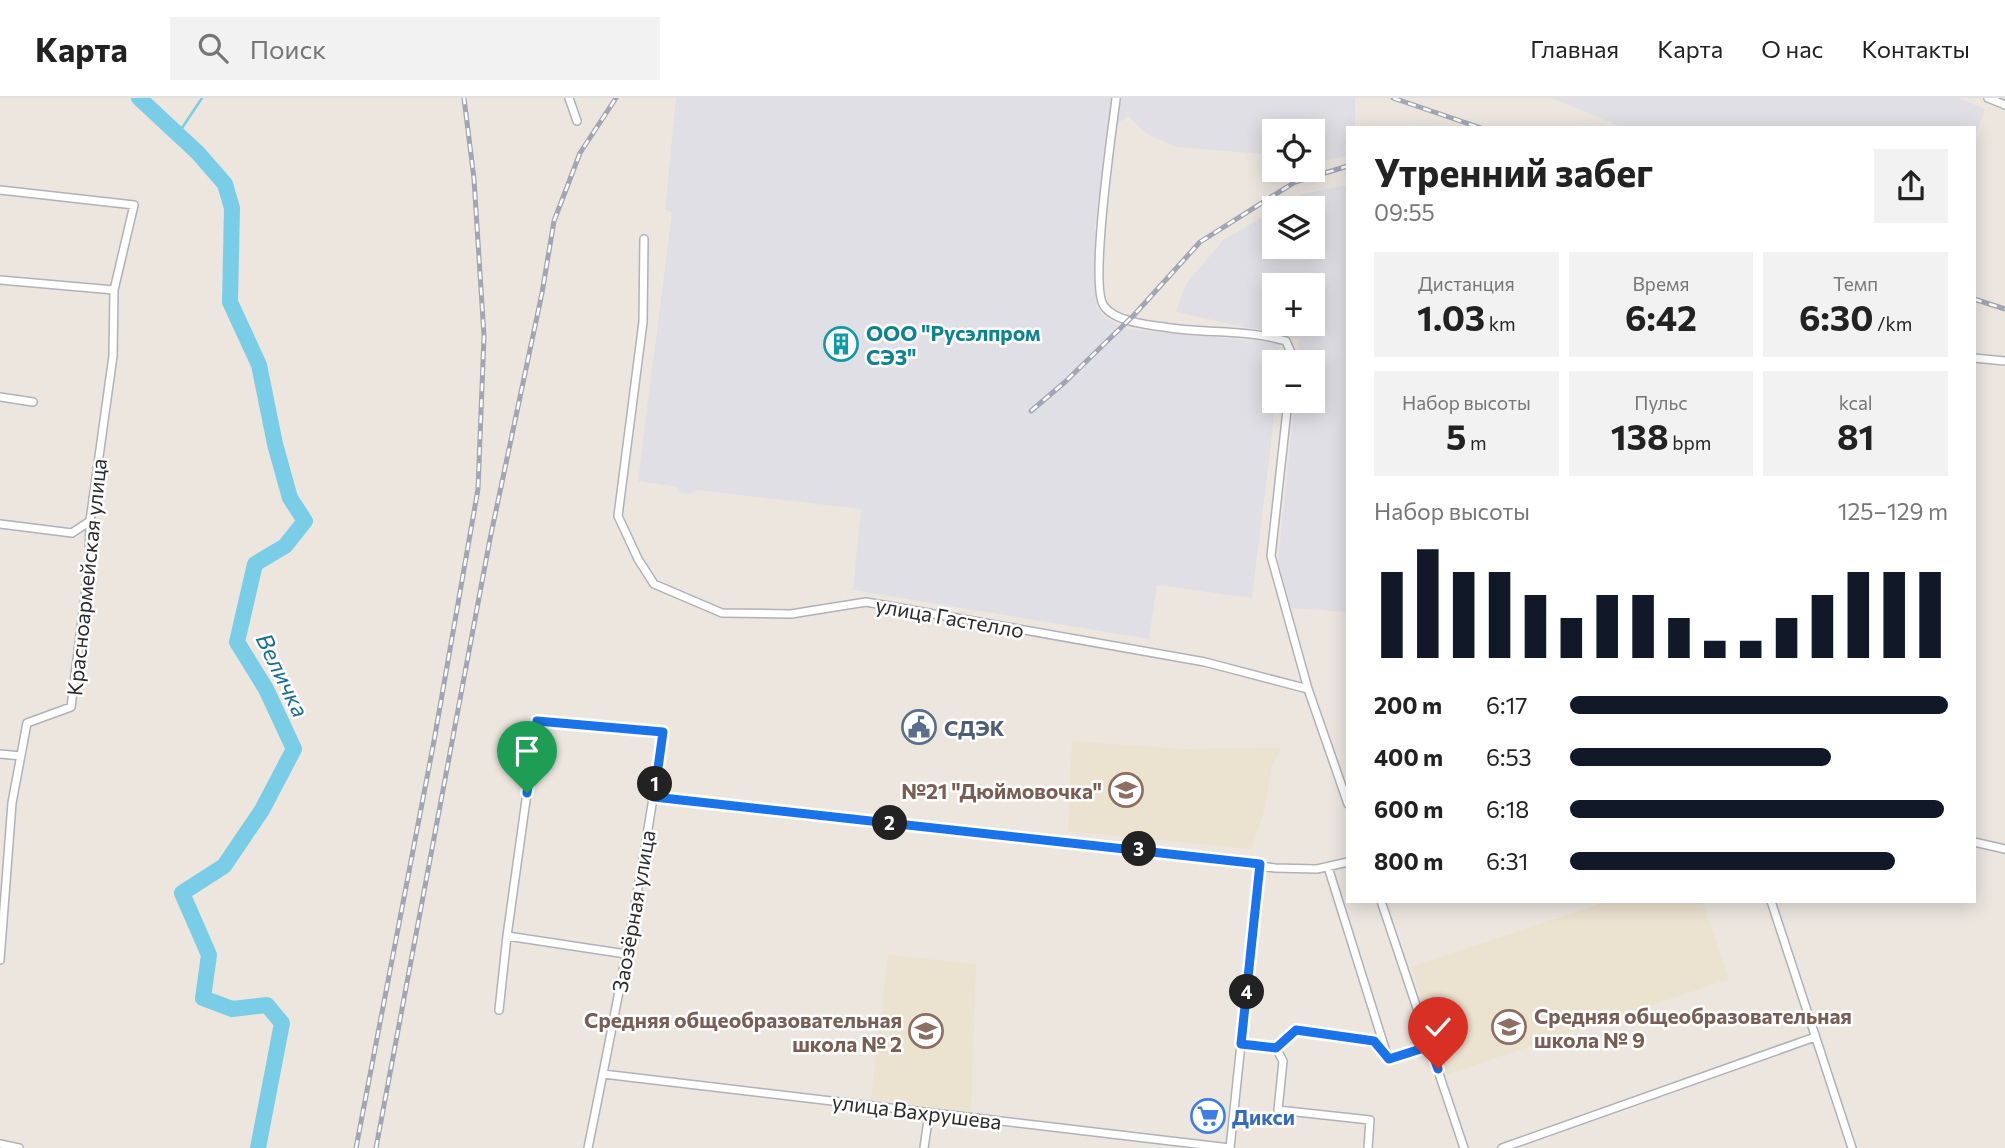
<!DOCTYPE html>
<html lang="ru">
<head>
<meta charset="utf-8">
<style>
	body { margin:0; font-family:Commissioner,sans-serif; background:#f2f2f2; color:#222; height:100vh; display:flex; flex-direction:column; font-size:26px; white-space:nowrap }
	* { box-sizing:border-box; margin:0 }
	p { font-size:23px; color:#767676 }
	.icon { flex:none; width:38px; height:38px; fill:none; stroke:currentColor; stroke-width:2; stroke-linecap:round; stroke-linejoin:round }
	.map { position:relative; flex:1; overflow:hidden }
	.panel { position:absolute; left:1346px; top:28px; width:630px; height:777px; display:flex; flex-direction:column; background:#fff; border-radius:0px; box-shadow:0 4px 18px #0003 }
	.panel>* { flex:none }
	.controls { position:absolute; left:1262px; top:21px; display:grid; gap:14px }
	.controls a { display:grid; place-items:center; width:63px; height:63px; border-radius:0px; background:#fff; box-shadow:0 4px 18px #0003; font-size:35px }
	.pin { position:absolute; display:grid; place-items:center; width:60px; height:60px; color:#fff; margin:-72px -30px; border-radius:50% 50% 50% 0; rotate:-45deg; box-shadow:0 0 7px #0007 }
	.pin .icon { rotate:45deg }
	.km { position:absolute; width:35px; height:35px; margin:-18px; border-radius:50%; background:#222; color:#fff; font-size:19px; line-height:35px; text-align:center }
	.round { display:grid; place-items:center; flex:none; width:74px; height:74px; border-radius:0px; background:#f2f2f2 }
	.summary { display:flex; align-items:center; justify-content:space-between; height:119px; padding:0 28px }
	h1 { font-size:38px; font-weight:700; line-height:52px }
	.stats { display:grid; grid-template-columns:repeat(3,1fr); gap:10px; height:119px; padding:7px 28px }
	.stats div { display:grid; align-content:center; border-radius:0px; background:#f2f2f2; text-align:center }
	.stats b { font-size:35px; font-weight:700 }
	.stats small { font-size:19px; font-weight:400 }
	.stats p { font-size:19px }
	.chart { height:196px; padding:14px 28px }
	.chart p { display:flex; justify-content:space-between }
	.chart svg { width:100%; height:126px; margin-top:7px; stroke:#111827; stroke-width:6 }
	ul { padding:0 28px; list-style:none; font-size:23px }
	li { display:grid; grid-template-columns:112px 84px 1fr; align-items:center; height:52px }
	li i { height:18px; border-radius:9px; background:#111827 }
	header { display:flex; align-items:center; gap:42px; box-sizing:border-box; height:98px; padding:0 35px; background:#fff; border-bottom:2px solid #e0e0e0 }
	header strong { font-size:33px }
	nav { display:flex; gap:38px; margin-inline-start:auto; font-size:24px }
	.search { width:490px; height:63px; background:#f2f2f2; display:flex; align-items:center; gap:18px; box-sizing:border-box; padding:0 24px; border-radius:0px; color:#767676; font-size:26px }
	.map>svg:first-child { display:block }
</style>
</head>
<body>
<header>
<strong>Карта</strong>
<div class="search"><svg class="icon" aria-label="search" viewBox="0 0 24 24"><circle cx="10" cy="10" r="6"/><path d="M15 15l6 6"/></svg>Поиск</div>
<nav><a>Главная</a><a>Карта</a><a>О нас</a><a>Контакты</a></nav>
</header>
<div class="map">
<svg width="2005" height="1050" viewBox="0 0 2005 1050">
	<rect width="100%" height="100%" fill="#ece6df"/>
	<path fill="#e0dfe5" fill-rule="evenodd" d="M676,0H1355V30H1348L1347,58L1328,62L1313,60L1312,33H1274V57L1176,49L1147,36L1128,18L1107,33L1095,128L1097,208L1103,218L1124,231L1280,245L1278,264H1274L1275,303L1271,346L1252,500L1157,487L1149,541L853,492L861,411L697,392L690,396L680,395L677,389L638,383L672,114L665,112Z
		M1552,0H1958L1985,11L1974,42V30H1624Z
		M1347,87H1348L1347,514L1291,510L1278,462L1295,303H1312V264H1298L1299,241L1176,214L1186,186L1224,141L1274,113V149H1312V110H1279L1303,96ZM1274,187H1312V226H1274Z"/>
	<path fill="#ece2d0" d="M1072,643L1182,651L1282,650L1272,667L1264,714L1251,751L1068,733Z
		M1608,803H1702L1729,881L1446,977L1411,869Z
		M888,857L976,866L971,1015L871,1001Z"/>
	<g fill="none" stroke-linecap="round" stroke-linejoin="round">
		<path stroke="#79cde7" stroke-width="2.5" d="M178,36L202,0"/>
		<path stroke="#79cde7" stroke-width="16" d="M139,0L198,55L225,86L232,110L230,204L259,267L275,346L290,400L305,423L285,448L255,466L237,544L266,591L294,651L262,712L224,768L182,795L209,857L203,900L232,911L267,907L282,925L258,1050"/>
		<g stroke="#afb1bb" stroke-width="10">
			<path id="minor" d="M569,0L577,23
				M1988,0L2005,7
				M1116,1C1112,33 1089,188 1104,208C1114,223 1147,227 1164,229C1204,236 1246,231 1286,243L1292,257V264
				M0,92L134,107L114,192L113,258L90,423L89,467L71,609L27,625L12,705L0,862
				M644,141L643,224L618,418L638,461L654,486L722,515L791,516L866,504L1205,564L1308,591
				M0,182L114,192
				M1974,260L2005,263
				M0,299L33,304
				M1288,303L1271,458L1308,591L1348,706
				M0,426L72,435L90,423
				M0,656L21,658
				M654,699L1100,747L1275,770L1317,771L1348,764
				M1974,744L2005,751
				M1328,769L1387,957
				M1381,803L1464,1050
				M1771,803L1852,1050
				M507,838L626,856
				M499,912L507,838L537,623L663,634C643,774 616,912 588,1050
				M1241,946L1276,950L1296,932L1374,943L1389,961L1430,948
				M1276,950L1283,963L1278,1012L1370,1022L1368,1050
				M603,976L1230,1050
				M0,1046L19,1050
				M924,1050L929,1015
				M1230,1050L1260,766
				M1502,1050L1815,939"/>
		</g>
		<use href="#minor" stroke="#fff" stroke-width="7"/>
		<g stroke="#a2a5b4" stroke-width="5">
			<path id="rail" d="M1393,0L1481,30
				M1974,201L2005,211
				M1031,313L1065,284L1134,217L1200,144L1295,84L1348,68
				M356,1050L434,643L478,391L484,238L474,81L464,0
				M376,1050L490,441L542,195L554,123L580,55L616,0"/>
		</g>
		<use href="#rail" stroke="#fff" stroke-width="2.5" stroke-dasharray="8" stroke-linecap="butt"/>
	</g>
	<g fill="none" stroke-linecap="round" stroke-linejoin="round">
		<g stroke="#fff" stroke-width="14">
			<path id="route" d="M527,695L537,623L663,634L654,699L1260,766L1241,946L1276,950L1296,932L1374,943L1389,961L1430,948L1438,971"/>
		</g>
		<use href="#route" stroke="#1a73e8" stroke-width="9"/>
	</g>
	<defs>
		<g id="building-ring" transform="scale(1.75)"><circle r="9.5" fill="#fff" stroke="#0f9aa8" stroke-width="1.5"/><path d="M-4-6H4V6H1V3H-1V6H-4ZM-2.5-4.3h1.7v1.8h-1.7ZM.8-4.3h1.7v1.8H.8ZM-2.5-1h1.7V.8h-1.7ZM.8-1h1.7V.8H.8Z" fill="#0f9aa8"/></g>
		<g id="civic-ring" transform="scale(1.75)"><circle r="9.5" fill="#fff" stroke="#5c6f8a" stroke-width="1.5"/><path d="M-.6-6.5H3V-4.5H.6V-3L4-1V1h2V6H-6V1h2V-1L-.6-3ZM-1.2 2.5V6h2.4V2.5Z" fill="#5c6f8a"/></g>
		<g id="school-ring" transform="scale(1.75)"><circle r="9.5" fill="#fff" stroke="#8d6e63" stroke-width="1.5"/><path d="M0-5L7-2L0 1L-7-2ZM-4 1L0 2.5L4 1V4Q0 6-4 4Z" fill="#8d6e63"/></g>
		<g id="supermarket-ring" transform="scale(1.75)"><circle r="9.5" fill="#fff" stroke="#3f7fe0" stroke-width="1.5"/><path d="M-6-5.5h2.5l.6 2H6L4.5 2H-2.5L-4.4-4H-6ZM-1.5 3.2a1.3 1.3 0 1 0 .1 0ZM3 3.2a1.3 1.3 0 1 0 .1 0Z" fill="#3f7fe0"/></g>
	</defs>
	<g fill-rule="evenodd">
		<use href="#building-ring" x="841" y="246"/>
		<use href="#civic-ring" x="919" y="629"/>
		<use href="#school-ring" x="1126" y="692"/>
		<use href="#school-ring" x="1509" y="929"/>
		<use href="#school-ring" x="926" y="933"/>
		<use href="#supermarket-ring" x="1208" y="1018"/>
	</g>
	<g text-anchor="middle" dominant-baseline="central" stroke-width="5" stroke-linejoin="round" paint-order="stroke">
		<g font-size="21" font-weight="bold" fill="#0d838f" stroke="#fff" text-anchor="start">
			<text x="866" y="234">ООО "Русэлпром<tspan x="866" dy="24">СЭЗ"</tspan></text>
		</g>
		<g font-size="21" fill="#2b2b2b" stroke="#fff">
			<text transform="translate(86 479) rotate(-84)">Красноармейская улица</text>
			<text transform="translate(950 519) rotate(10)">улица Гастелло</text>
			<text transform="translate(633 813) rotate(-80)">Заозёрная улица</text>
			<text transform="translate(917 1013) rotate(7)">улица Вахрушева</text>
		</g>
		<g font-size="21" font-weight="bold" fill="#4e5e75" stroke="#fff" text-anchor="start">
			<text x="944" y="629">СДЭК</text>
		</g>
		<g font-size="21" font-weight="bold" fill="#785e54" stroke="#fff" text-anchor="end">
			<text x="1102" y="692">№21 "Дюймовочка"</text>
			<text x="1534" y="917" text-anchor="start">Средняя общеобразовательная<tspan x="1534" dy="24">школа № 9</tspan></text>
			<text x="902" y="921">Средняя общеобразовательная<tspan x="902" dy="24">школа № 2</tspan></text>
		</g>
		<g font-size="21" font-weight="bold" fill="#366cbe" stroke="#fff" text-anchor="start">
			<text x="1232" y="1018">Дикси</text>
		</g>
		<g font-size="23" font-style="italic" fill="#176d94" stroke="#fff">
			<text transform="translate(283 577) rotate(64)">Величка</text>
		</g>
	</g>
</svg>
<div class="controls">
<a><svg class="icon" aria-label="locate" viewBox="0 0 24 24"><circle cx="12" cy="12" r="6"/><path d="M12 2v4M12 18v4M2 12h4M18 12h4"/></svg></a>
<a><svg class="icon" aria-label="layers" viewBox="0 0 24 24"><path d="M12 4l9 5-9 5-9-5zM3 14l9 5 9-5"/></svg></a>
<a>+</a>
<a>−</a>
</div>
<div class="pin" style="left:527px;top:695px;background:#1e9e55"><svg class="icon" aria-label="arrive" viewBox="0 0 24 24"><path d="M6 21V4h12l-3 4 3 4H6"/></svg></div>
<div class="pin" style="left:1438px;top:971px;background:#d93025"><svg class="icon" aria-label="check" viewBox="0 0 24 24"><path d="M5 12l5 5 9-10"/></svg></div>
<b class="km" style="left:655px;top:686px">1</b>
<b class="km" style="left:890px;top:725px">2</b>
<b class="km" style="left:1139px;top:751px">3</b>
<b class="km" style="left:1247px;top:894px">4</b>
<section class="panel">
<div class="summary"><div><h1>Утренний забег</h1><p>09:55</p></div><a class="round"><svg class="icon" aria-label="share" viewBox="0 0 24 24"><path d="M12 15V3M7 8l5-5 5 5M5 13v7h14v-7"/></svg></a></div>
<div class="stats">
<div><p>Дистанция</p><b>1.03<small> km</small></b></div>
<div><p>Время</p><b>6:42</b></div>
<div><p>Темп</p><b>6:30<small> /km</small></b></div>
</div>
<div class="stats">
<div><p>Набор высоты</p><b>5<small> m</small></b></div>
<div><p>Пульс</p><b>138<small> bpm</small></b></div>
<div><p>kcal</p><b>81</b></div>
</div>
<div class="chart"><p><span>Набор высоты</span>125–129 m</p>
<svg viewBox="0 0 160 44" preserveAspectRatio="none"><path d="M5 44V14M15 44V6M25 44V14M35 44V14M45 44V22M55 44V30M65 44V22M75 44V22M85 44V30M95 44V38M105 44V38M115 44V30M125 44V22M135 44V14M145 44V14M155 44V14"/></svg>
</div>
<ul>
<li><b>200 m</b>6:17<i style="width:100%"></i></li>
<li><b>400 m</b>6:53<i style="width:69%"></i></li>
<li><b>600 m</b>6:18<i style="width:99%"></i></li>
<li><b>800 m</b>6:31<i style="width:86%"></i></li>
</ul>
</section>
</div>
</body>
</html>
